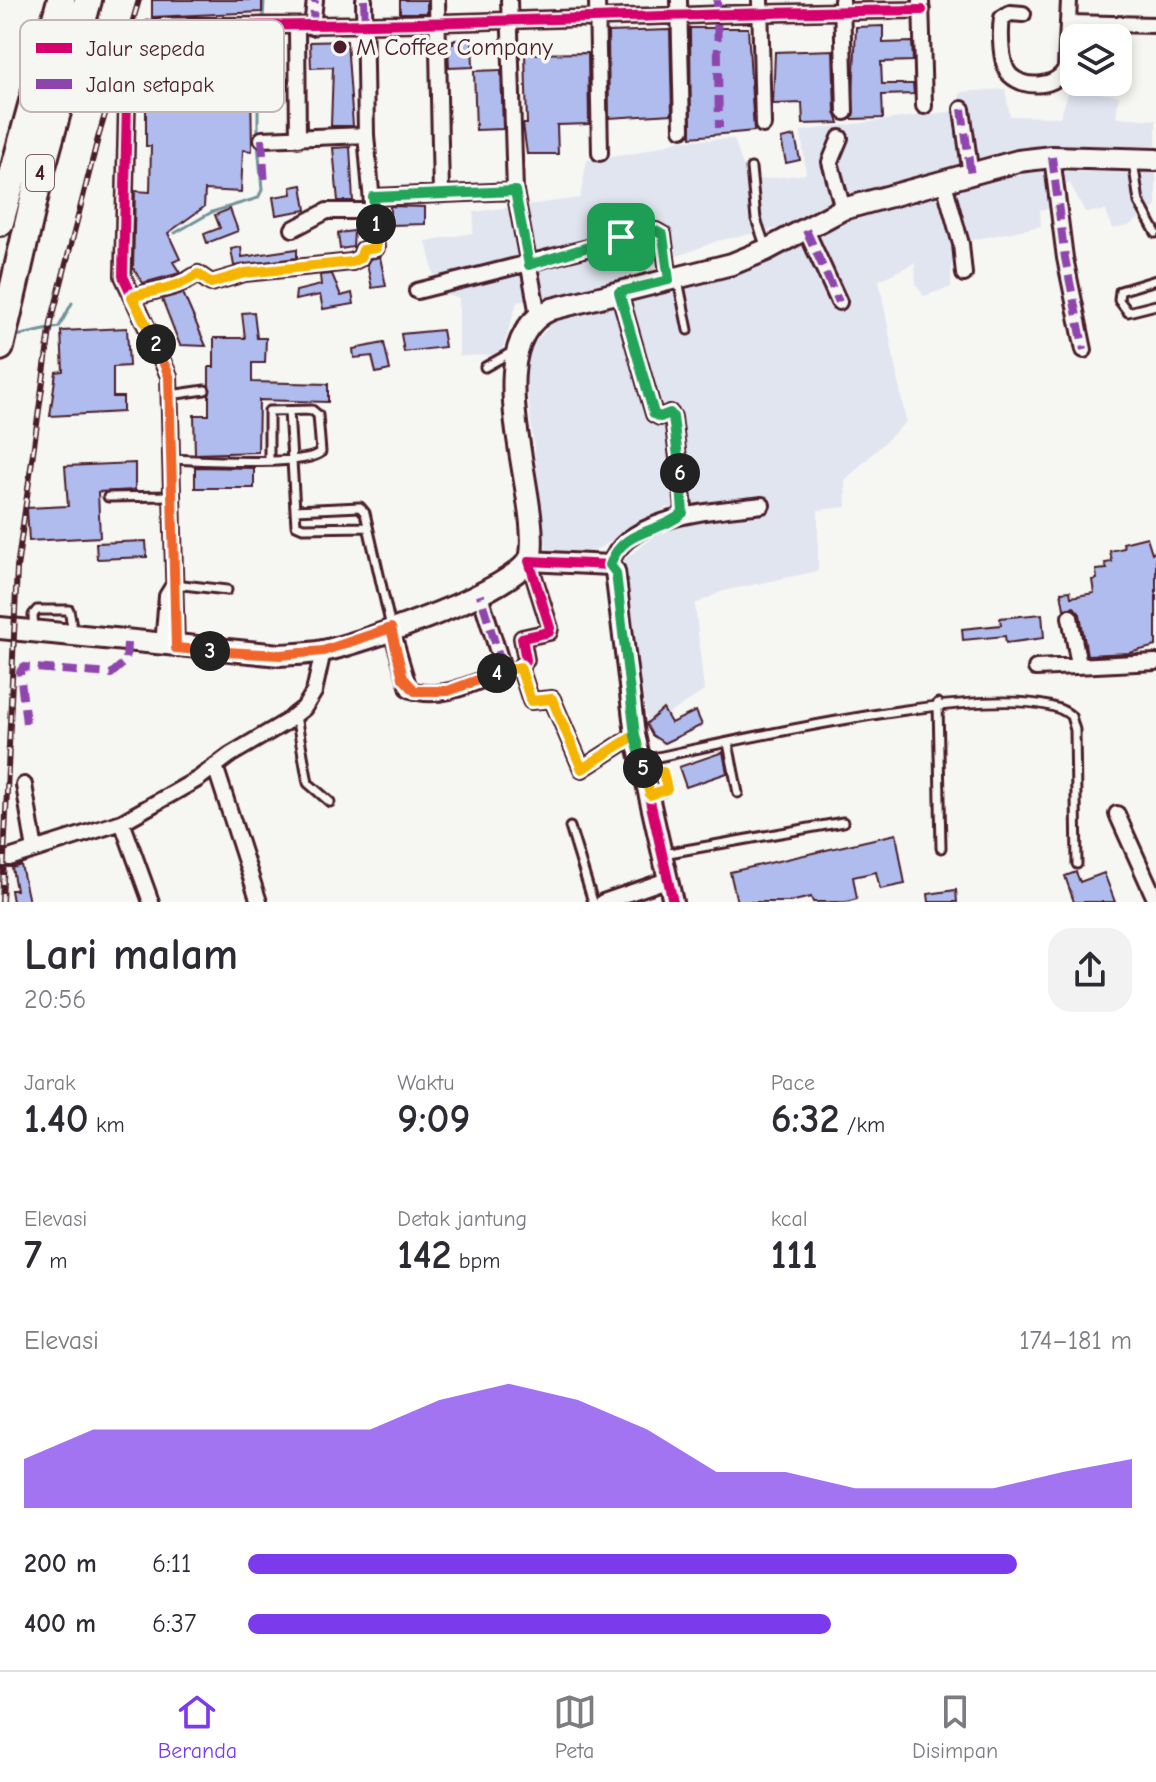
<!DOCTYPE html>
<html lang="id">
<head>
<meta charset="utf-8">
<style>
	body { margin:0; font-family:"Comic Neue",sans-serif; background:#f2f2f3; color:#2b2b33; height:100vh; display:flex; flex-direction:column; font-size:30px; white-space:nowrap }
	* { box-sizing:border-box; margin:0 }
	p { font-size:26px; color:#7c7c81 }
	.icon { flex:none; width:44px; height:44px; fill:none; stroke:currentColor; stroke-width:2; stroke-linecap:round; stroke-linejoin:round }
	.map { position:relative; height:902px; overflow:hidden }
	.details { display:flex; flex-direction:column; background:#fff; flex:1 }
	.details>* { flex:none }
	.controls { position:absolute; left:1060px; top:24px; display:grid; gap:16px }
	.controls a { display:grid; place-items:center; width:72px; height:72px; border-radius:16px; background:#fff; box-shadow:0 4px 12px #0003; font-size:40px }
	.pin { position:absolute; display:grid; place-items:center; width:68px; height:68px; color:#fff; margin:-34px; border-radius:16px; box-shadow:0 4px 12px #0006 }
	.km { position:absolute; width:40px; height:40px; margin:-20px; border-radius:50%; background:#222; color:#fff; font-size:22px; line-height:40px; text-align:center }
	.round { display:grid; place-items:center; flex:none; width:84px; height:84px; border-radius:24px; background:#f2f2f3 }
	.headline { display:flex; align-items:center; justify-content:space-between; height:136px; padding:0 24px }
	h1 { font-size:44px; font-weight:700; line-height:60px }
	.stats { display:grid; grid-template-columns:repeat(3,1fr); gap:12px; height:136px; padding:8px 24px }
	.stats div { display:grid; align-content:center }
	.stats b { font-size:40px; font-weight:700 }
	.stats small { font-size:22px; font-weight:400 }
	.stats p { font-size:22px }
	.chart { height:224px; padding:16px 24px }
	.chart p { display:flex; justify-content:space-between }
	.chart svg { width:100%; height:144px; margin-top:8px; fill:#7c3aed; opacity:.7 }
	ul { padding:0 24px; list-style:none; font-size:26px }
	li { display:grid; grid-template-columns:128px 96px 1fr; align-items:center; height:60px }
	li i { height:20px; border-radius:10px; background:#7c3aed }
	.dock { display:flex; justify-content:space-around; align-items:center; height:112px; border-top:2px solid #e1e1e2; background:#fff; font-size:22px; color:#7c7c81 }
	.dock a { display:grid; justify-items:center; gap:4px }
	.dock .selected { color:#7c3aed }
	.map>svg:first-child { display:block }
</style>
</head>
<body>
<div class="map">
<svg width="1156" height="902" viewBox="0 0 1156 902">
	<rect width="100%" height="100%" fill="#f6f6f2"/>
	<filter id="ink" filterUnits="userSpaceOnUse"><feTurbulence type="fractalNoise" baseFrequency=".0125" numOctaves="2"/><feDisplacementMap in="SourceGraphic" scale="16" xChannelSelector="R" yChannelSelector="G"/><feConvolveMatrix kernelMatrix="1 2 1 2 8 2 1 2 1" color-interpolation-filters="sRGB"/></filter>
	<g filter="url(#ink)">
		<path fill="#e1e5f0" d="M1070,88L1119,96L1116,117L1156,120V146L1013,148L847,196L788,226L717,241L580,293L517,302L501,355L459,356V298L438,294L426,241L473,233L474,212L580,198L587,160L637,153L681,140L734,139L748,181L806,174L801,131L955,111L961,92L1005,89L1010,116L1060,117Z
			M1014,171L1156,172V207L1128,226L1112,229L1106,211L1085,212L1070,183L1059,187L1060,206L1040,210L1041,226L963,242L961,262L951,265V287L924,296L916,284L915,263L879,280L906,422L845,480L846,507L818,510V571L723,591L695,604L704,691L648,727L622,561L682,516L667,507L593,552L547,553L523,356L557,317L746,272L831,227Z"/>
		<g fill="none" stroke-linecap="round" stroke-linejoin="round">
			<path stroke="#73939b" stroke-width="3" d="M263,19L264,0
				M259,55L261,39
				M258,87V135
				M175,233L212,212L258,198L262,190L258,143
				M16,336L59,327L72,303"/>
		</g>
		<path fill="#b0bced" stroke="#4a1f2b" stroke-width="2" d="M152,0H262V12L152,17Z
			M400,0H427V13H400Z
			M883,26V43L912,42L913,61L881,62L882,84H913L914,94L882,95L883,118L852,119L856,27Z
			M690,28H748L754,131L691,137Z
			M670,30L672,114L609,118L608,32Z
			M472,39L473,67L449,68L448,44H453V40Z
			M347,41L353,126H331L333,67L311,68L310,42Z
			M267,42L281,44L279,77L287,78L288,89L251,87L252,151L243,150L241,192L205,190L204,207L168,233L180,259L173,262L180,273L143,283L133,268L135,191L150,192L151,146H146V49L267,51Z
			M833,50L835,112L839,123L803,124L802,103L773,104L775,52Z
			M588,53L589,124L557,125L558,154H527L523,124H527L525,54Z
			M501,70L503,129L476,130L474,71Z
			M795,136L800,160L786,163L781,139Z
			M350,147L353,201H338L333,148Z
			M302,185L306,210L276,215L273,197L292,194L291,187Z
			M390,206L425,207V224L390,225Z
			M230,209L238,231L207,243L204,234L220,228L215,215Z
			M354,231L353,247L340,249L338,233Z
			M241,247L242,257L297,249V258L234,266L231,249Z
			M380,257L386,286L372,288L367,264L370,259Z
			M332,274L341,296L352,293L354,304L323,309L320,295L295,300L296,291L321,285L320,275Z
			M183,293L206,346L180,345L162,299Z
			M254,312L257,338H266L265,363H252V382L328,384V402L259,400L258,452L195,454L194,415H209V367H214V338H245L242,313Z
			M127,328L129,366L113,367V397H123V412L50,416L56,372L63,371L61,331Z
			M442,330L445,347L404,352L401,334Z
			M384,343L390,370L376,373L372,356L354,358L353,349Z
			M135,463V490L98,492L100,537L29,541L27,508L68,506L65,466Z
			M195,467L254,468V488H195Z
			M1147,537L1152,553L1156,552V646L1129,653L1087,655L1080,614L1074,607L1064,609L1061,592L1070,591L1071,597L1094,593L1092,580L1097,579L1096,570L1107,569L1105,563L1112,562L1110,551L1124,548L1123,543Z
			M146,541L147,557L97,559L96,543Z
			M1042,614L1044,638L1006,643L1005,636L963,640L962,629L1001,625L1000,618Z
			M663,709L671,723L696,711L702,725L664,743L652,735L646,724Z
			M723,752L727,773L686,787L679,767Z
			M896,834L905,884L880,889L876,872L853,877L857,899L846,902H813L811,897L790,902H737L730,872Z
			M21,865L29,902H13L11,890H16L12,868Z
			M1076,872L1080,882L1104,873L1115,902H1074L1065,876Z
			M956,890L957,902H929L928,894Z"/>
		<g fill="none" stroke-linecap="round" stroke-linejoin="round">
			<g stroke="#4a1f2b" stroke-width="13">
				<path id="service" d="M1093,85L1094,82
					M1133,161L1139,202L1156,233
					M751,168L756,219L766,248
					M678,280L688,330
					M1156,280L1120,291L1119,300L1128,312L1156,305
					M485,367L512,352
					M170,395L205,390
					M289,411L295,510L360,507L365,513L391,627
					M172,459C197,460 307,467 321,452L318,415L312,410L269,411V461
					M108,497L170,496
					M295,510L296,525L303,528L367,527
					M174,584L227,590
					M34,630L33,615L37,610H69L73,631
					M938,703L941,848
					M296,716L308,783L330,802
					M728,743L738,793
					M643,760C714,746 1025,671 1071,716L1075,730L1077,864
					M647,772H663L667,786L664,791L651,795
					M570,827L593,902
					M663,854L843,822"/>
			</g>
			<g stroke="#4a1f2b" stroke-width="20">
				<path id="minor" d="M437,0L441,193
					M509,0L515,191L538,315
					M597,0L600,153
					M679,0L682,129
					M760,0L763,125
					M842,0L845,112
					M921,0L924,106
					M1023,14L1010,13L1002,18C1000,32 1000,64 1010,75C1026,90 1057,87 1066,68L1069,0
					M1068,23L1156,25
					M312,27L315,0
					M297,28L298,139
					M962,109L971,176
					M840,138L830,162L843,209
					M262,139L366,135
					M1052,157L1065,258L1084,350
					M944,183L961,244L964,274
					M373,197L515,191
					M293,229L327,211H374
					M806,230L839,302
					M417,291L656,231L663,235L669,280
					M619,292L654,414L660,417L670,413L673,417L684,508L680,517
					M132,297C156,289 177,289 198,274L211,283L245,273L352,262L360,258L363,250L376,248L366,135L364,0
					M529,561L550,628L549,632L522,638L526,660L520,667L531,701L552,699L582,769L635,735
					M610,565C626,514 717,511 762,505
					M1070,617L1079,665
					M391,628L409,689C439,702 476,682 504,671L480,595
					M163,646L167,596L172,588
					M176,648L169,376L123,276L128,58C133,37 142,29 164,26C416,27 669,13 922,10
					M1036,668L1156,662
					M215,766L259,902
					M24,785L35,850
					M1117,814L1156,901
					M122,822L151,902
					M9,858L122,822L198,779L230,755L286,722L304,708L314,692L323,651
					M603,902L667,880"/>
			</g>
			<g stroke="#4a1f2b" stroke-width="24">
				<path id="tertiary" d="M529,561L610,565L615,571L635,735L673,902"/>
			</g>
			<g stroke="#4a1f2b" stroke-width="26">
				<path id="secondary" d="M0,628L280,655C294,654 309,654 323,651C362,643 520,590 531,555C540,492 474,341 552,309L732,264L766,250L843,209L1018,161L1052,157L1156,160"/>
			</g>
			<g stroke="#4a1f2b" stroke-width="32">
				<path id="motorway" d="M0,222L61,0
					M0,347L39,177L88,0"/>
			</g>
			<use href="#service" stroke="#f6f6f2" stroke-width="7"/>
			<use href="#minor" stroke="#f6f6f2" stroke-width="14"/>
			<use href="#tertiary" stroke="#f6f6f2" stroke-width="18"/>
			<use href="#secondary" stroke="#f6f6f2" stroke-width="20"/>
			<use href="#motorway" stroke="#f6f6f2" stroke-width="26"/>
			<g stroke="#4a1f2b" stroke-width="6">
				<path id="rail" d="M2,902L17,568L51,323L98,138L139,0"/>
			</g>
			<use href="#rail" stroke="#f6f6f2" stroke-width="3" stroke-dasharray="9" stroke-linecap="butt"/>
			<path stroke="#8e44ad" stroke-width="8" stroke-dasharray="16 8" stroke-linecap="butt" d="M364,0L365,23
				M717,0L719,128
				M312,27L315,0
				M962,109L971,176
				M262,139L265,186
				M1052,157L1065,258L1084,350
				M806,230L839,302
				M529,265C554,259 644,224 663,235L669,280
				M619,292L654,414L660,417L670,413L673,417L684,508L680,517
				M132,297C156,289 177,289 198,274L210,283L245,273L352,262L360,258L363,250L376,248V227
				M391,628L409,689C439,702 476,682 504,671L480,595
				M26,723L20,672L23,667L111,674L126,661L127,643"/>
			<g stroke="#f6f6f2" stroke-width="15">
				<path id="cycleway" d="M176,648L169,376L123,276L128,58C133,37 142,29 164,26C416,27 669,13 922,10
					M635,735L582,769L552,699L531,701L520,667L526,660L522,638L549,632L550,628L529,561L610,565L615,571L635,735L673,902"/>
			</g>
			<use href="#cycleway" stroke="#d6006c" stroke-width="10"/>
		</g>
	</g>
	<g fill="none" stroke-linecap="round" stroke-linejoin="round" filter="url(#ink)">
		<g stroke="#fff" stroke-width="16">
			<path id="split-1" d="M376,224L373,197L515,191L529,265L621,237"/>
		</g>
		<g stroke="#fff" stroke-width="16">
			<path id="split-2" d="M156,344L132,297C156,289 177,289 198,274L211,283L245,273L352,262L360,258L363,250L376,248V224"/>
		</g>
		<g stroke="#fff" stroke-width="16">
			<path id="split-3" d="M156,344L169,376L176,648L210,651"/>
		</g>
		<g stroke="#fff" stroke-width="16">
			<path id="split-4" d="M210,651L280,655L323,651L391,628L403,678L415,691H448L497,673"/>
		</g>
		<g stroke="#fff" stroke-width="16">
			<path id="split-5" d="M497,673L520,667L531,701L552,699L582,769L635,735L650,795L667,789L663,772H644L643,768"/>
		</g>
		<g stroke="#fff" stroke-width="16">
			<path id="split-6" d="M643,768L635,735L616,573L610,565C622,528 659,534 683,513L680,473"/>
		</g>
		<g stroke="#fff" stroke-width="16">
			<path id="split-7" d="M621,237L656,231L663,235L669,280L619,292L654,414L660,417L670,413L673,417L680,473"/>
		</g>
		<use href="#split-1" stroke="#22a559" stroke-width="10"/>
		<use href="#split-2" stroke="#f5b400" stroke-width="10"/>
		<use href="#split-3" stroke="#f0652b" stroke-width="10"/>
		<use href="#split-4" stroke="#f0652b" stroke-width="10"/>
		<use href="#split-5" stroke="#f5b400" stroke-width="10"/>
		<use href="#split-6" stroke="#22a559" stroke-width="10"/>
		<use href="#split-7" stroke="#22a559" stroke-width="10"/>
	</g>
	<circle fill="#4a1f2b" stroke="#f6f6f2" stroke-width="3" cx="340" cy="47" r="8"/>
	<g text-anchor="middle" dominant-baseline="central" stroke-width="7" stroke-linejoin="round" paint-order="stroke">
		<rect fill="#f6f6f2" stroke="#7e6067" stroke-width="2" x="26" y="155" width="28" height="36" rx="6"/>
		<g font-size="22" font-weight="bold" fill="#4a1f2b">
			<text x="40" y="173">4</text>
		</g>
		<g font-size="24" fill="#4a1f2b" stroke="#f6f6f2" text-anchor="start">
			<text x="356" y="47">M Coffee Company</text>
		</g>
	</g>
	<rect x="20" y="20" width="264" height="92" rx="12" fill="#f6f6f2" stroke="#c2b6b6" stroke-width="2"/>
	<rect x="36" y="43" width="36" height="10" fill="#d6006c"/>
	<rect x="36" y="79" width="36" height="10" fill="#8e44ad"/>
	<g font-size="22" fill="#4a1f2b">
		<text x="86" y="56">Jalur sepeda</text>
		<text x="86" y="92">Jalan setapak</text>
	</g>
</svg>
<div class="controls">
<a><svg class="icon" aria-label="layers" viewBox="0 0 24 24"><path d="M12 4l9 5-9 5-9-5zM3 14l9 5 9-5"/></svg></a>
</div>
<div class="pin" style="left:621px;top:237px;background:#1e9e55"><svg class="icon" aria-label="arrive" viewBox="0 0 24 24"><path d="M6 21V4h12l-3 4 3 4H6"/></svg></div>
<b class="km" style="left:376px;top:224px">1</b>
<b class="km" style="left:156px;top:344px">2</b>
<b class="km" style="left:210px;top:651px">3</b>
<b class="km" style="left:497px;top:673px">4</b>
<b class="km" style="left:643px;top:768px">5</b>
<b class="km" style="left:680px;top:473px">6</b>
</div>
<section class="details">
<div class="headline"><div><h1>Lari malam</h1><p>20:56</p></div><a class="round"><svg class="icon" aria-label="share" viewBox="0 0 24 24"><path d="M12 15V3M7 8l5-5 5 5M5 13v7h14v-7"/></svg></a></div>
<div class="stats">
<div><p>Jarak</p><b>1.40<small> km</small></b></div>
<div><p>Waktu</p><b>9:09</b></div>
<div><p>Pace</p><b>6:32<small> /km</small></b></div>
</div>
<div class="stats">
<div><p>Elevasi</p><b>7<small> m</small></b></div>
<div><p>Detak jantung</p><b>142<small> bpm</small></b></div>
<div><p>kcal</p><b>111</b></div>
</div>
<div class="chart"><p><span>Elevasi</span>174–181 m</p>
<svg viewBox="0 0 160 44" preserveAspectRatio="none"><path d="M0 44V29L10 20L20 20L30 20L40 20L50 20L60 11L70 6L80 11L90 20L100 33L110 33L120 38L130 38L140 38L150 33L160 29V44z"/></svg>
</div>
<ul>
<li><b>200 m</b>6:11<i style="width:87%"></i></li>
<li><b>400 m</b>6:37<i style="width:66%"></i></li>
</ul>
</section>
<nav class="dock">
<a class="selected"><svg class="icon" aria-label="home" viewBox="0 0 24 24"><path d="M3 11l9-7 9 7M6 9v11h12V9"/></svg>Beranda</a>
<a><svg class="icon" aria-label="map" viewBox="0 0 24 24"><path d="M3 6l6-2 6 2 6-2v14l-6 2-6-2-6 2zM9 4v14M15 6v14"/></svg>Peta</a>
<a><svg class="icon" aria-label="saved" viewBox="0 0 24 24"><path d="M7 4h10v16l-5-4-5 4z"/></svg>Disimpan</a>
</nav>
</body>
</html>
